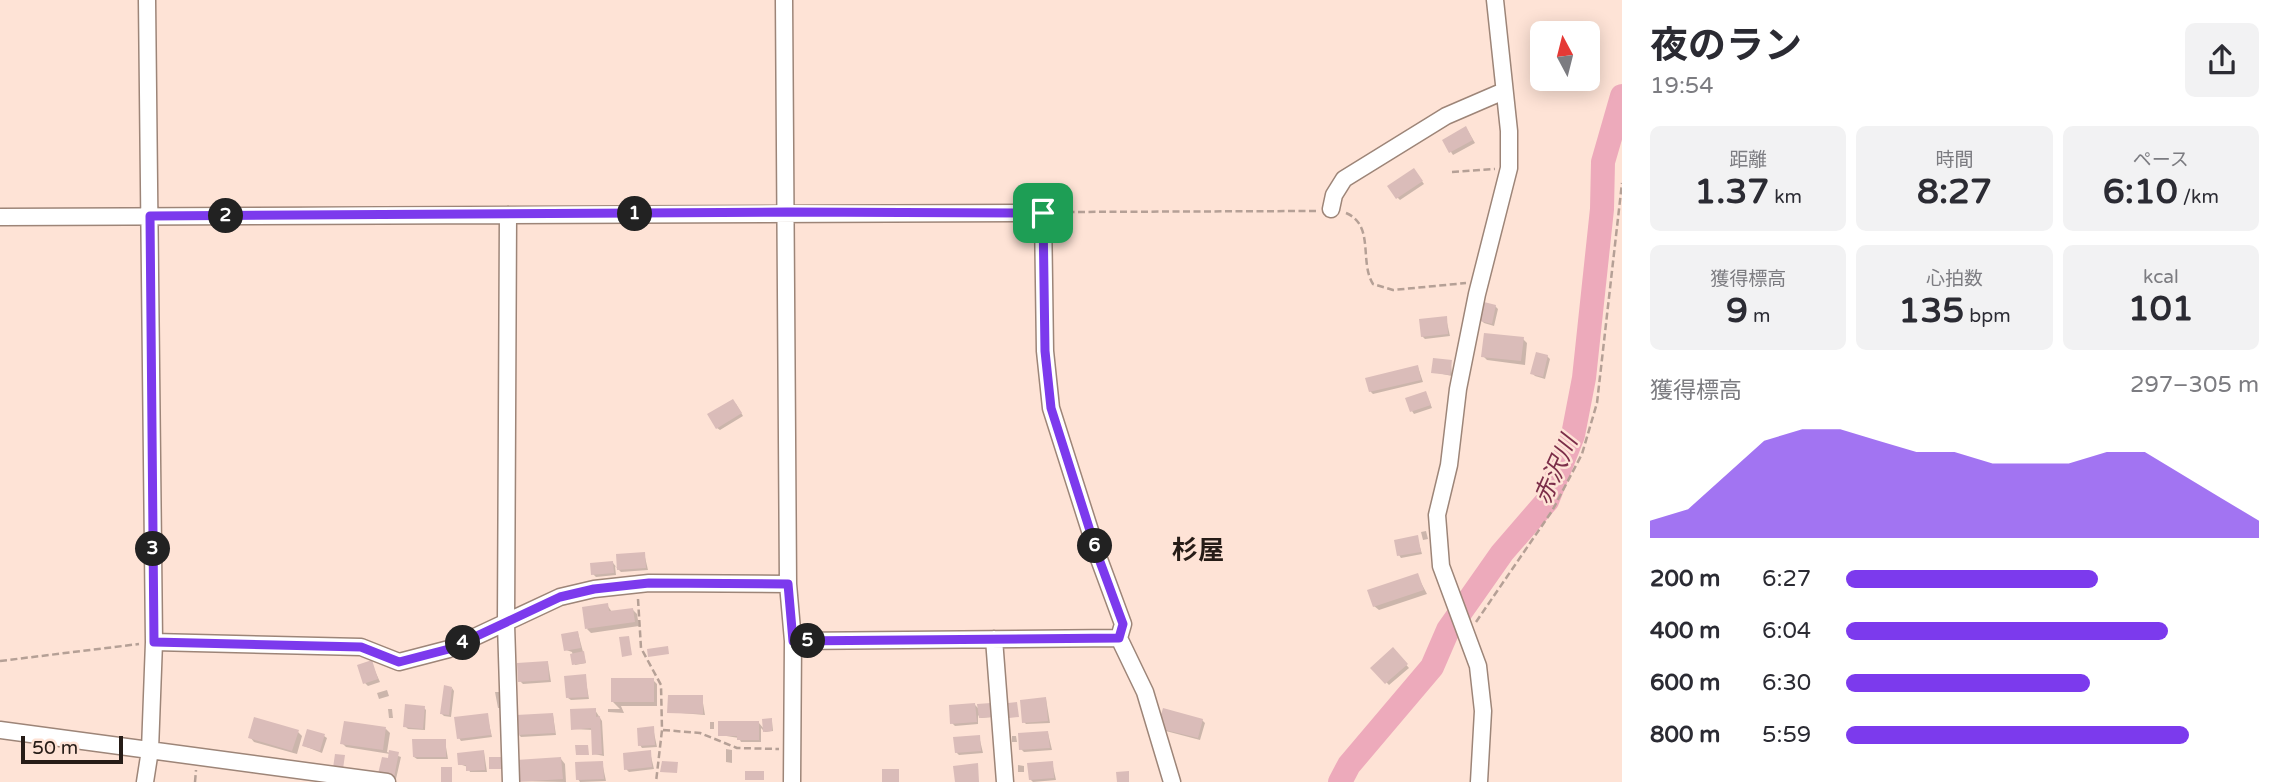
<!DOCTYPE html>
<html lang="ja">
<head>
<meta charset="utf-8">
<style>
	body { margin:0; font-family:"Varela Round","Noto Sans JP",sans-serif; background:#f2f2f3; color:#2b2b33; height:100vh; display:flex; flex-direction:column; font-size:26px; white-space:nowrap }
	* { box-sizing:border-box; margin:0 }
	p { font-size:23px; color:#7c7c81 }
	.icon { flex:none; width:38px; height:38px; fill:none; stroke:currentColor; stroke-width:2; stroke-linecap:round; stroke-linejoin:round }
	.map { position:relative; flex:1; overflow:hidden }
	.side { display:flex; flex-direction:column; background:#fff; width:665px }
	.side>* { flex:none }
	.needle { width:46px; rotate:353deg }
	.tools { position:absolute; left:1530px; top:21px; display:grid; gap:14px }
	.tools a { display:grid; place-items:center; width:70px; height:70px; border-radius:10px; background:#fff; box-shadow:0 4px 18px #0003; font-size:35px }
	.scale { position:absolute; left:21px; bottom:18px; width:102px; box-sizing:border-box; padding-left:7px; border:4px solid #261c17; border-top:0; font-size:19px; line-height:24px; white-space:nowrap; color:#261c17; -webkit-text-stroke:5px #fee3d6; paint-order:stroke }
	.pin { position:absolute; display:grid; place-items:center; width:60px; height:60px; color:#fff; margin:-30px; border-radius:14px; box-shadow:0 4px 10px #0006 }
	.km { position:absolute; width:35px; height:35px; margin:-18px; border-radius:50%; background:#222; color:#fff; font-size:19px; line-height:35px; text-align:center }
	.round { display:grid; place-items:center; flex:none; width:74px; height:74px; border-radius:10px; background:#f2f2f3 }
	.overview { display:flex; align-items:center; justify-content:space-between; height:119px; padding:0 28px }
	h1 { font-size:38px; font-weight:700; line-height:52px }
	.metrics { display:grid; grid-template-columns:repeat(3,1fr); gap:10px; height:119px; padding:7px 28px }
	.metrics div { display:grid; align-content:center; border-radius:10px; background:#f2f2f3; text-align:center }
	.metrics b { font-size:35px; font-weight:700 }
	.metrics small { font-size:19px; font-weight:400 }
	.metrics p { font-size:19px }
	.chart { height:196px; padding:14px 28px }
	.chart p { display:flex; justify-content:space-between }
	.chart svg { width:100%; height:126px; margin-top:7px; fill:#7c3aed; opacity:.7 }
	ul { padding:0 28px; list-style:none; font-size:23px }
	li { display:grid; grid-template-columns:112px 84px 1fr; align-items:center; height:52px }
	li i { height:18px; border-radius:9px; background:#7c3aed }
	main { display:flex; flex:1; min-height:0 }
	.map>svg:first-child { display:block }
</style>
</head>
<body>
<main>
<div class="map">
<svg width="1622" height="782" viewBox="0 0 1622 782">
	<rect width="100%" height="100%" fill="#fee3d6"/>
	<path fill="#0003" d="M1468,131L1475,143L1453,155L1444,141Z
		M1416,173L1424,184L1400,200L1397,197Z
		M1495,306L1498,309L1494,326L1484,323L1482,321Z
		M1446,318L1450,336L1425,339L1422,336Z
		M1523,339L1527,343L1525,365L1487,360L1483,356Z
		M1547,356L1550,359L1545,379L1535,376L1532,373Z
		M1451,362L1452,376L1433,372Z
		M1418,367L1423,382L1373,394L1370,391Z
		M1426,393L1432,408L1414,414L1412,411Z
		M736,404L743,416L720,430L717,428Z
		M1421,532L1426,531L1428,539L1423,540Z
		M1417,537L1422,554L1401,558L1399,555Z
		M644,553L648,570L621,572L615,566L616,575L596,577L593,574L613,563L618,569Z
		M1417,575L1427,594L1379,610L1374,606Z
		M607,605L612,612L633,610L637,614L639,626L591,633L587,629Z
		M578,633L586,663L575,665L572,652L566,650Z
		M1393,650L1409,668L1389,685L1373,668Z
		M371,662L380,682L368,686L365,683Z
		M548,663L551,682L523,684L520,681Z
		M585,676L589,699L571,700L568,698Z
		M653,680L657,684V706H621L624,713L608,712V709H620L613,702Z
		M452,688L454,691L451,717L444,716L441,713Z
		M387,690L389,696L379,699L377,693Z
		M495,692H500L503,708H498Z
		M702,697L705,715L669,712Z
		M1046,699L1050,723L1026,724L1024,722Z
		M975,705L980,710L991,706L992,717L981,718L978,715V724L955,726L952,723Z
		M424,708L426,710L425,730L408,729L405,726Z
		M388,709H392L393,718H389Z
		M595,710L602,721L604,756L594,754L593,730L573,729Z
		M487,715L492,737L461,741L459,738Z
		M553,715L556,735L521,737L519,735Z
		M1202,720L1205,723L1200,740L1162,730Z
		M772,721L773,731L765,732L761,728V742H741L739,738L720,735L759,723L764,729Z
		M710,722H714V729H710Z
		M653,728L657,747L642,748L640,745Z
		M386,729L390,733L387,752L401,757L396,779L383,776L390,754L346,747L342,743Z
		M298,732L302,736L297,754L254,742L250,737Z
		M1048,733L1052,750L1024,752L1021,749Z
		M324,736L327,738L322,753L304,746Z
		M979,736L983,753L959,755L956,752Z
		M1012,736H1016L1017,742H1012Z
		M445,741L448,759H417L414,757Z
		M726,749L732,750V763L726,762Z
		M484,752L487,772H470L468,767L459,764Z
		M650,752L654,769L629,772L626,769Z
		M561,759L565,764L566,782L519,781Z
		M602,762L606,781L580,782L578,779Z
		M1052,762L1056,780L1033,782L1030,779Z
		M1018,765L1024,766V772H1018Z"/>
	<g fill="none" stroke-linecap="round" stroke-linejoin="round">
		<path stroke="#edaabb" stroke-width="24" d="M1340,782L1349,765L1432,667L1448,630L1502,553L1547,501L1573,435L1584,378L1602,209L1603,162L1622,96"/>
	</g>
	<path fill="#dabcb9" d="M1466,126L1473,140L1449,153L1442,140Z
		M1414,168L1423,181L1396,199L1387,186Z
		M1484,302L1496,305L1492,324L1480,321Z
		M1447,316L1448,334L1421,337L1419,319Z
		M1484,333L1524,337L1521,361L1481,357Z
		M1536,352L1548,355L1543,377L1530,374Z
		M1433,358L1452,360L1450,375L1431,373Z
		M1418,365L1421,380L1369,392L1365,378Z
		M1426,391L1431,405L1410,412L1405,398Z
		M733,399L742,413L716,429L707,414Z
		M1418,535L1421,552L1397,556L1394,540Z
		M645,552L646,568L617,570L616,554Z
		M613,561L614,573L591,575L590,563Z
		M1418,573L1424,590L1373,607L1367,590Z
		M608,603L609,611L633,608L635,622L585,629L582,607Z
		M578,631L581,648L564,651L561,634Z
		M629,636L632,655L622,657L619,637Z
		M668,646L669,654L648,657L647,649Z
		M1393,647L1408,664L1385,684L1370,668Z
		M584,651L586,663L572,665L570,654Z
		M372,660L378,679L363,684L357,665Z
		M548,661L549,680L518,682L517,663Z
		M586,674L588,697L566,698L564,676Z
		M611,678H654V702H611Z
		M444,685L452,687L449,715L440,714Z
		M668,695H703V714L667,713Z
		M1046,697L1048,721L1022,723L1020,700Z
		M1017,702L1019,717L1009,718L1008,703Z
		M975,703L977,722L950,724L949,705Z
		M991,703L992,717L979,718L977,704Z
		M405,704L425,706L423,729L403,727Z
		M596,708V717L600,716L602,754L592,755L591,728L571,730L570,709Z
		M1163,708L1203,719L1198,738L1157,728Z
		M488,713L491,735L457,739L454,717Z
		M553,713L555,733L517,735L516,715Z
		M254,717L299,730L292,751L248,738Z
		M772,718V731L763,732L762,719Z
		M344,721L386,727L383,750L340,744Z
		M718,721H759V740H737V736H718Z
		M654,726L655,745L638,746L637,728Z
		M307,729L325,734L320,751L302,746Z
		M1048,731L1050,748L1019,750L1018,733Z
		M980,735L981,751L955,753L953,737Z
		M412,739H446V757H413Z
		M575,745H588L589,755H576Z
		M389,750L399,752L394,778L378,774L382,757L388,758Z
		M484,750L485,770L466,771V765H458L457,753Z
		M651,750L652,767L624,770L623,753Z
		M335,754L345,755L343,769L333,768Z
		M489,757H502V769H489Z
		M561,757L563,779L517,782L516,760Z
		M603,761L604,779L576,780L575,762Z
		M662,761L678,762L677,773L660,772Z
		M1053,761L1054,778L1029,780L1027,763Z
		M978,763L979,782H955L953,766Z
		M441,767H452V782H441Z
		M882,769H899V782H882Z
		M745,771H764V780H745Z
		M1129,771V782H1117L1116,772Z"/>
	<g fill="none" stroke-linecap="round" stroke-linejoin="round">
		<g stroke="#9d8578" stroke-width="19">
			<path id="minor" d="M784,0L788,584L793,641L792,782
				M1331,209L1334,195L1344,179L1446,116L1504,91
				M508,215L506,624L511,782
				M0,217L1043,213L1045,351L1051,408L1099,559L1123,624L1119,638L1145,692L1172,782
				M994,639L1005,782
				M793,641L1119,638
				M154,642L361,647L399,662L449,649L560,597L594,589L649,583L788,584
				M0,730L387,782
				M145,782L150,750L154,642L147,0
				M1479,782L1483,711L1478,666L1441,566L1437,515L1449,465L1458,389L1477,294L1509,168V131L1495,0"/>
		</g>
		<path stroke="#b5a096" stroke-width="2.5" stroke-dasharray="7 3.5" stroke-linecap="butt" d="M1452,172L1495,169
			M1057,212L1316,211
			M1346,213C1375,225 1359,262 1373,284L1393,290L1466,283
			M638,599L641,648L661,685L662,730L656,782
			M1476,622L1552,511L1582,454L1597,403L1622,183
			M0,661L139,644
			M663,730L700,733L737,748L779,749
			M195,782L196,770"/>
		<use href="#minor" stroke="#fff" stroke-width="16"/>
	</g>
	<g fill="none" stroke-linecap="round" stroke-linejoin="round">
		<g stroke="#fff" stroke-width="14">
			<path id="route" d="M787,212L1043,213L1045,351L1051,408L1099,559L1123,624L1119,638L793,641L788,584L649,583L594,589L560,597L449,649L399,662L361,647L154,642L150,216Z"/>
		</g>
		<use href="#route" stroke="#7c3aed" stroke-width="9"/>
	</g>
	<g text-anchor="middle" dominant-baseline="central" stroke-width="5" stroke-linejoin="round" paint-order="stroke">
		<g font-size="24" font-style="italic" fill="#7c2e49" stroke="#fee3d6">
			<text transform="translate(1556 470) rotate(-66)">赤沢川</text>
		</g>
		<g font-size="26" font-weight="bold" fill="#261c17" stroke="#fee3d6">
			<text x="1198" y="550">杉屋</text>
		</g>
	</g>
</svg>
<div class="tools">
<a><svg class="needle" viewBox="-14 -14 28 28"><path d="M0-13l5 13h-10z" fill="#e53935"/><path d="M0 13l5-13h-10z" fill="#7c7c81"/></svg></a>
</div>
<div class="scale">50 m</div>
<div class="pin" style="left:1043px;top:213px;background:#1e9e55"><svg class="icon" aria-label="arrive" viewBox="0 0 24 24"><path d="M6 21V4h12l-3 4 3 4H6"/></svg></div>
<b class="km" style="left:635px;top:214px">1</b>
<b class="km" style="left:226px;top:216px">2</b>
<b class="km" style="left:153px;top:549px">3</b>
<b class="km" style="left:463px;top:643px">4</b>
<b class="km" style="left:808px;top:641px">5</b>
<b class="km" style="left:1095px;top:546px">6</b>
</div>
<section class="side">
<div class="overview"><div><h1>夜のラン</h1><p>19:54</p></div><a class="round"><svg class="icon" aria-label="share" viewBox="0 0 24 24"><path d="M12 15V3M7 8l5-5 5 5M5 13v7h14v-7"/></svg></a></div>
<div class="metrics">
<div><p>距離</p><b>1.37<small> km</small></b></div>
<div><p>時間</p><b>8:27</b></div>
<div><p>ペース</p><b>6:10<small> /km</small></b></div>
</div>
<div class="metrics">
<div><p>獲得標高</p><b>9<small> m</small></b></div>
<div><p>心拍数</p><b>135<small> bpm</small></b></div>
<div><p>kcal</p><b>101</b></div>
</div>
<div class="chart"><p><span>獲得標高</span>297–305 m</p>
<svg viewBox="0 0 160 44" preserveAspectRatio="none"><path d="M0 44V38L10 34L20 22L30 10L40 6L50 6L60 10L70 14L80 14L90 18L100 18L110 18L120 14L130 14L140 22L150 30L160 38V44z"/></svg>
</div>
<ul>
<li><b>200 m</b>6:27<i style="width:61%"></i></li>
<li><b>400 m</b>6:04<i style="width:78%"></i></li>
<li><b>600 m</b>6:30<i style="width:59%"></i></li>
<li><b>800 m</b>5:59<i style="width:83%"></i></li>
</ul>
</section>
</main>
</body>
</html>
